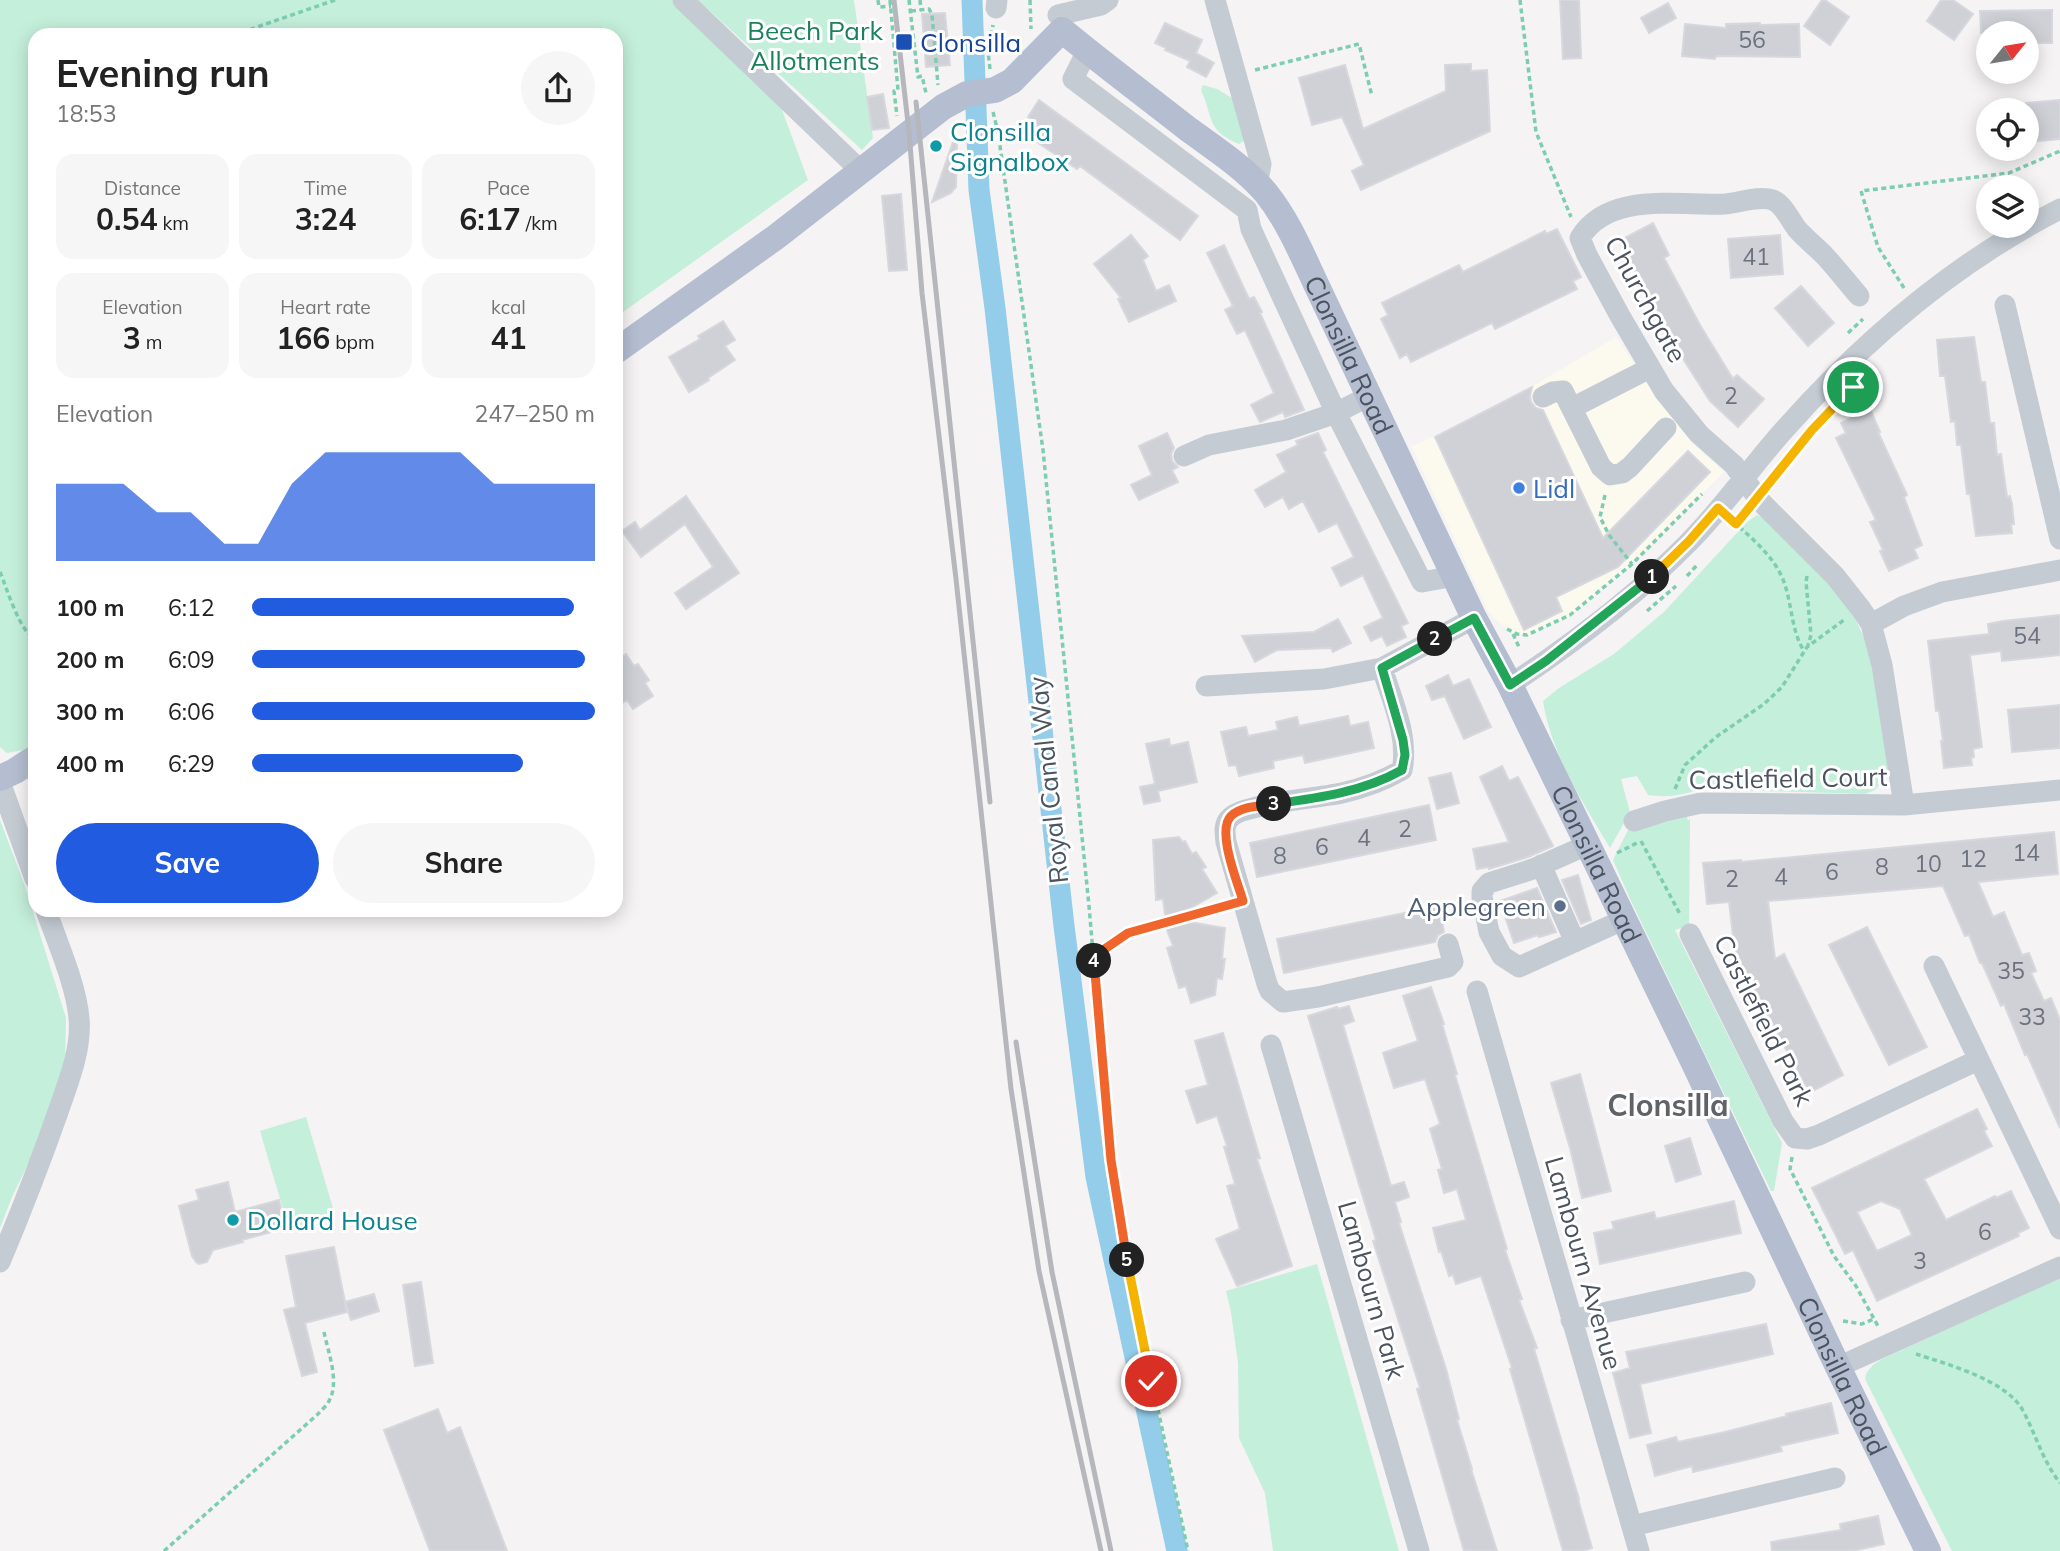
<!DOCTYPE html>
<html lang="en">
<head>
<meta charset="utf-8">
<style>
	body { margin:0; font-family:Mulish,sans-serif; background:#f6f6f6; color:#222; height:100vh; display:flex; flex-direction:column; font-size:26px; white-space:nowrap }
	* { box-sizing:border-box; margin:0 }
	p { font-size:23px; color:#767676 }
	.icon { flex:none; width:38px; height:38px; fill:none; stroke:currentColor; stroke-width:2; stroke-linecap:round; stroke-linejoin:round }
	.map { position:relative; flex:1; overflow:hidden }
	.panel { position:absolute; left:28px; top:28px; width:595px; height:889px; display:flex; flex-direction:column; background:#fff; border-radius:21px; box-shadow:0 4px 18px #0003 }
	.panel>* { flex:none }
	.needle { width:46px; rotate:60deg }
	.controls { position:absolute; left:1976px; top:21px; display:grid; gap:14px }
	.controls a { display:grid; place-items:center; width:63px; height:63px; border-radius:50%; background:#fff; box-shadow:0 4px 18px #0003; font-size:35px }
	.pin { position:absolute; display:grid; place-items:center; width:60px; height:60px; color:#fff; margin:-30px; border:4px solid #fff; border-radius:50%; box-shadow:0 2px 7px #0007 }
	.km { position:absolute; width:35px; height:35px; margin:-18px; border-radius:50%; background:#222; color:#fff; font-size:19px; line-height:35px; text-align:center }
	.round { display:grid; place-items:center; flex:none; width:74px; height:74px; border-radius:37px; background:#f6f6f6 }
	.headline { display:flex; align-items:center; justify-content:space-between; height:119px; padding:0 28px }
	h1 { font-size:38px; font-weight:700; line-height:52px }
	.metrics { display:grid; grid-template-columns:repeat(3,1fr); gap:10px; height:119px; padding:7px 28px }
	.metrics div { display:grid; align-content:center; border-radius:18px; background:#f6f6f6; text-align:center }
	.metrics b { font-size:30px; font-weight:700 }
	.metrics small { font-size:19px; font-weight:400 }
	.metrics p { font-size:19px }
	.chart { height:196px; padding:14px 28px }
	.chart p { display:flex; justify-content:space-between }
	.chart svg { width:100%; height:126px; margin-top:7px; fill:#215be0; opacity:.7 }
	.primary-button { display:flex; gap:14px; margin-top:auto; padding:14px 28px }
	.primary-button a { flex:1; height:80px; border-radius:42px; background:#215be0; color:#fff; font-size:28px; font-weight:700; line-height:80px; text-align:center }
	.primary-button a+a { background:#f6f6f6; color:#222 }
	ul { padding:0 28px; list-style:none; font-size:23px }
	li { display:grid; grid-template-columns:112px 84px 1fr; align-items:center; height:52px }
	li i { height:18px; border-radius:9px; background:#215be0 }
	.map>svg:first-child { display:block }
</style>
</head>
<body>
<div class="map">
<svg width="2060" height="1551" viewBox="0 0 2060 1551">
	<rect width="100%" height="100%" fill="#f5f3f3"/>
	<path fill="#fcfaef" d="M1616,337L1656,397L1696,447L1724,472L1632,564L1570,615L1527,635L1517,634L1505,628L1489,613L1412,447L1528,389Z"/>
	<path fill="#c4efdb" d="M0,0H681L778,99L808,180L616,317V35H35V742L23,750L7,753L0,747Z
		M698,0H854L873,138L862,150Z
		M1203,85L1217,89L1237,101L1245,140L1239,144C1206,130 1214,119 1201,90Z
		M1757,515L1775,523L1848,603L1867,644L1880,695L1888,769L1882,782L1875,790L1865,794L1701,789C1682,795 1668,798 1648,795L1637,776L1621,779L1630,812L1610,848C1583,803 1551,753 1543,701L1559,688L1614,654L1664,612L1747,522Z
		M1686,812L1688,821L1690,818L1689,926L1675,930L1782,1143L1774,1191H1771L1631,901L1613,860L1628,830Z
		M0,820L25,886L66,1018L65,1065L47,1125L12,1197L0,1228Z
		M306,1117L335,1215L289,1229L260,1131Z
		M1317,1264L1399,1551H1273L1265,1493L1239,1438L1238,1363L1231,1312L1226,1291Z
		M2060,1278V1551H1952L1865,1379L1867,1372L1873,1365L1882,1359Z"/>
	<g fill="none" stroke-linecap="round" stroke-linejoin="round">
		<path stroke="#93cdea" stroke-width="21" d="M972,0L979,190L995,308L1064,926L1096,1177L1177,1551"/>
	</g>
	<path fill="#d0d1d7" stroke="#d7d8de" stroke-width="2" fill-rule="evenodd" d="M1560,0H1579L1581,58L1563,59Z
		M1822,0H1825L1849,17L1830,45L1804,26Z
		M1941,0H1953L1973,14L1954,40L1927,21Z
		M1668,3L1676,18L1649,33L1641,18Z
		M2052,10V43H2026V33H1981L1980,11Z
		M945,13L950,65L926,67L922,14Z
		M1165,23L1202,40L1196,53L1214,63L1206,77L1187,67L1190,61L1165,50L1166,48L1155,43Z
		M1760,23V25L1799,24L1800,57L1716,56L1715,59L1682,56L1685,24L1726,28V24Z
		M1471,64V71L1487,70L1490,131L1361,190L1352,171L1364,165L1342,117L1312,125L1299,78L1345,65L1363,129L1446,91L1445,65Z
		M883,94L889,128L872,130L867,97Z
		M1039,100L1198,216L1180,240L1080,166L1077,169L1025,134L1034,121L1028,117Z
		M2060,100V139L2030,142L2026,103Z
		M954,139L957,140L956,187L951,193L932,202Z
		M901,194L907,270L889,271L882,196Z
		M1653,223L1669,255L1664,258L1700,325L1733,379L1737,375L1764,399L1738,427L1710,401L1675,346L1619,241Z
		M1557,229L1581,277L1573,281L1577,289L1495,329L1492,323L1411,362L1407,354L1400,358L1381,319L1388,315L1382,303L1459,265L1463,272L1545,231L1546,234Z
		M1131,235L1148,256L1143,260L1156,291L1169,285L1176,301L1129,322L1118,299L1121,298L1094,264Z
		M1780,235L1783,274L1731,278L1728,239Z
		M1224,245L1249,299L1254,297L1262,312L1260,313L1304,410L1285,417L1283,412L1260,422L1251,405L1274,393L1245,330L1237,334L1225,310L1233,306L1207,253Z
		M1801,286L1834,323L1808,346L1775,308Z
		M723,321L735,340L725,346L735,360L708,378L709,380L689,392L669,357L700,339L698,336Z
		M1974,337L1981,382H1985L1990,423H1994L1997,455L2001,454L2007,497L2010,496L2012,504L2014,524H2011L2012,533L1976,536L1970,494H1967L1961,445H1957L1955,421L1951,422L1945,376H1940L1937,340Z
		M1532,387L1530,396L1531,402L1536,408L1543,410L1603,538L1688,451L1710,472L1618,567L1556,597L1562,611L1524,630L1435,437Z
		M1870,409L1880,432H1878L1907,495L1904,497L1922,545L1914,549L1918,558L1889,571L1880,551L1883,550L1870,522L1876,520L1836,438L1846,433L1841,423Z
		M1167,433L1174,448L1171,454L1172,461L1178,467L1172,470L1178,482L1139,500L1131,485L1152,475L1139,446Z
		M1318,433L1326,450L1323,452L1408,623L1401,626L1406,637L1387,646L1382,636L1371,641L1364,627L1383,618L1363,575L1341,586L1332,568L1354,557L1337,523L1319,532L1303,501L1289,509L1283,497L1265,507L1255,490L1286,472L1277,455L1298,445L1296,441Z
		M686,496L739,573L686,609L675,593L713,567L685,524L641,557L622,531L635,522L640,530Z
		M2060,615V655L2002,661L2001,651L1970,655L1982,747L1973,749L1974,757L1971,758L1972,765L1944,768L1941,741H1943L1939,711H1936L1928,641L1989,634L1988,624L2003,621Z
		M1338,619L1351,643L1333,652L1331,648L1277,650L1255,662L1242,636L1314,632Z
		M626,654L634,666L638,664L649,680L645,683L653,696L633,709L627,700L616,707V661Z
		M1448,675L1453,686L1469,679L1491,727L1464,739L1445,696L1432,700L1426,686Z
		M2060,705V748L2012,752L2008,710Z
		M1348,716L1350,726L1368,722L1374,748L1305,763L1303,755L1273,761L1274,768L1239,776L1236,765L1229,766L1221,732L1246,727L1248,736L1278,730L1276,722L1297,717L1299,726Z
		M1169,739L1170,746L1188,742L1197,782L1158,791L1160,801L1144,804L1140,787L1155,784L1146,744Z
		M1502,766L1509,781L1518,777L1553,846L1528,857L1489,869V867L1477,869L1473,849L1509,842L1480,777Z
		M1451,773L1459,803L1437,809L1429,778Z
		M1429,805L1436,840L1257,877L1250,843Z
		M2054,832L2058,874L1978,882L1993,917L2004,912L2022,955L2029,953L2036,971L2031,973L2044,1001L2051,998L2060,1020V1128L2027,1054L2025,1055L2004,1004L2001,1006L1982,963H1980L1969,935L1965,936L1943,886L1768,901L1775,959L1784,954L1843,1075L1809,1093L1735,953L1729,902L1707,904L1703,863L1741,860V862Z
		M1179,837L1183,842L1185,841L1192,854L1196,852L1206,867L1202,869L1217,893L1172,919L1225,928L1222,959H1225L1222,979L1217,978L1215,995L1191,1003L1186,986L1179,988L1167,948L1173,946L1167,930L1163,899L1156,900L1153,840Z
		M1578,875L1591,920L1581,924L1562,880Z
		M1537,888L1556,932L1539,937L1538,935L1514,943L1500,901Z
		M1439,906L1444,932L1438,935L1435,942L1284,973L1277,939Z
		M1867,927L1927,1047L1889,1065L1829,945Z
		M1431,987L1444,1024H1442L1457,1074L1455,1075L1507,1249L1505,1250L1522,1299L1519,1300L1537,1348L1534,1349L1579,1499H1578L1592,1548L1582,1551H1563L1510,1369L1512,1368L1481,1276L1456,1284L1453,1275L1449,1276L1441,1251L1439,1252L1433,1228L1466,1220L1457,1189L1444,1193L1438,1170L1442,1169L1430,1129L1440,1124L1425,1079L1394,1088L1383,1053L1418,1041L1403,996Z
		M1349,1006L1354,1021L1343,1025L1391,1186L1404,1182L1409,1197L1395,1202L1401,1222L1399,1223L1446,1369L1459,1419L1457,1420L1472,1469H1471L1497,1551H1464L1417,1389L1420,1388L1373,1241L1376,1240L1308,1016L1337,1007L1338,1009Z
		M1223,1033L1260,1158L1257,1159L1292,1266L1237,1286L1216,1239L1240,1229L1227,1186L1235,1184L1224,1147L1227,1146L1217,1116L1197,1123L1186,1091L1208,1085L1195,1041Z
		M1580,1074L1611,1191L1582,1198L1570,1148L1551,1083Z
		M1977,1109L1987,1129L1984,1131L1992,1146L1924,1179L1946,1220L1995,1196L1996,1198L2011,1191L2029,1228L2018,1233L2019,1236L1877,1301L1853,1250L1845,1254L1812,1188ZM1881,1201L1900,1209L1912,1235L1877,1251L1857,1212Z
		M1690,1138L1701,1174L1676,1182L1665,1146Z
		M228,1182L235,1212L279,1200L286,1228L242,1240L243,1242L213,1250L207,1262L199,1264L196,1262L192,1256L179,1206L199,1200L196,1190Z
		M1734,1201L1741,1233L1600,1264L1594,1233L1614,1229L1612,1222L1654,1212L1656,1219Z
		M334,1247L347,1312L305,1323L317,1372L302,1376L284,1310L296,1307L286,1256Z
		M421,1282L433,1363L415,1366L403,1285Z
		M374,1294L379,1311L351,1320L345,1302Z
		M1766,1324L1773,1354L1640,1384L1651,1433L1630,1438L1613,1373L1630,1368L1626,1352Z
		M1831,1403L1838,1433L1780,1446L1782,1451L1745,1460L1693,1472L1692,1466L1655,1476L1647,1445L1676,1437L1678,1442L1725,1432L1787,1416L1786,1414Z
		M438,1409L447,1433L460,1427L507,1551H430L384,1430Z
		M1878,1516L1884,1544L1853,1551H1772L1771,1542L1841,1530L1840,1524Z"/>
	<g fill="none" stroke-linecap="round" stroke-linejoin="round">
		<path stroke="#7dcdb0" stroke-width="3.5" stroke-dasharray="5 3.5" stroke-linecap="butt" d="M878,0L879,7L891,6
			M890,0L898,90L894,91L897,116
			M909,0L918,77L922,76L926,93
			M920,0L921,10
			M1030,0L1031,29
			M1520,0L1536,132L1571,217
			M911,11L929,9L932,14L938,85
			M234,35L335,0
			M990,69L988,51L993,25
			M1255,70L1359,44L1372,96
			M993,112L998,132L1043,450L1089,906L1111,1160L1135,1301L1188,1551
			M1904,288L1878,247L1861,191L2009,173L2060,151
			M1848,333L1863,319
			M1770,482L1803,442
			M1605,495L1600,517L1609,535L1632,564
			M1733,521C1750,537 1769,552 1780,573C1793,598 1789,627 1804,651
			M0,572C7,589 20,632 35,639
			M1687,576L1698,564
			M1807,576L1806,582L1811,635L1808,645
			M1647,611L1676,586
			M1507,629L1517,634L1527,635L1570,615L1632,564L1702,494
			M1513,634L1519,647
			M1675,789L1685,765L1716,737L1764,704L1782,687L1807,647L1844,620
			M1641,841L1681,916
			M1617,853L1639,842
			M1093,957L1128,933L1224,906
			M1792,1157L1790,1169L1834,1256L1856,1286L1879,1328
			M1843,1321L1862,1324L1874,1319
			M1916,1354C1947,1364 2005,1380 2022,1409C2036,1434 2042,1460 2060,1483
			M164,1551L318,1414C321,1410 327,1406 329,1401C340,1382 328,1352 324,1332"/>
		<path stroke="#c4cbd3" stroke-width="21" d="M683,0L861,171
			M1215,0L1261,164L1259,175L1255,182
			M996,8L997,0
			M1058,15L1101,5L1108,0
			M1087,51L1073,79L1247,210L1251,229L1336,413L1422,582L1455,576
			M1859,296C1847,282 1836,268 1824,255C1815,246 1805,238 1797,229C1790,220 1784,205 1773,200C1758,195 1739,203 1725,204C1679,206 1608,191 1580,238L1587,255L1620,316L1664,391L1699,434L1734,465L1760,501L1835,576L1861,609L1871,624L1882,665L1904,805
			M2005,305L2060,539
			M1543,397L1553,392L1563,391L1601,467L1610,475L1622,473L1630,467L1666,428
			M1572,408L1650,368
			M1184,456L1209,445L1286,430L1336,413L1369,396
			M1871,624L1904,606L1942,592L2060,570
			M1382,668C1392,700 1409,737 1402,770C1383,781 1364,788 1342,793C1319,798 1244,804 1231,817C1223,824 1225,833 1226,842L1267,984L1270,991L1283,1002L1318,997L1448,967L1453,962L1448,944
			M1510,685C1572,644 1635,597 1688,543C1723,508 1751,467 1784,430C1862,342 1954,263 2060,209
			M1206,686L1324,679L1382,668L1474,618
			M0,782L35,879
			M1634,821L1665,811L1701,803L1904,805L2060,790
			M1587,845L1533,869L1489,883L1482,891V897L1489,932L1502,956L1519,967L1623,920
			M1541,865L1575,942
			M1690,934L1783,1121L1795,1138L1807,1139L1819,1135L1978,1060
			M1934,966L2060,1229
			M1477,991L1639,1551
			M1271,1045L1419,1551
			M0,1262C21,1212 40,1163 58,1112C68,1083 82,1049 79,1018C76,984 57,942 46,910
			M1571,1320L1745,1282
			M1838,1367L2060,1267
			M1632,1526L1835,1478"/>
		<g stroke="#b4bed0" stroke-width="26">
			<path id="s1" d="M616,351L776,237L943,107L967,94L995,90L1012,81L1062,30C1103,64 1146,96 1188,129C1214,148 1245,168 1266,193C1287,219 1301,252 1315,282L1474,618L1510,685L1693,1061L1838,1367L1928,1551"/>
			<path d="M0,778L15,771L35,758"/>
		</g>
		<path stroke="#b5b7bd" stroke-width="5" d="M894,0L909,132L922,293L956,579L1011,1089L1039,1271L1101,1551
			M916,102L990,802
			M1016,1042L1052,1272L1111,1551"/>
	</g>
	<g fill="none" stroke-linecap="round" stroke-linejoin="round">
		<g stroke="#fff" stroke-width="14">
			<path id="split-1" d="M1652,577L1689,541L1718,508L1736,524L1812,430L1853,387"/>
		</g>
		<g stroke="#fff" stroke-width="14">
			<path id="split-2" d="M1435,639L1474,618L1510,685L1546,661L1652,577"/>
		</g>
		<g stroke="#fff" stroke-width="14">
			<path id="split-3" d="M1274,804C1318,798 1363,792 1402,770L1405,755L1403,740L1382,668L1435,639"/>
		</g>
		<g stroke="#fff" stroke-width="14">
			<path id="split-4" d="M1094,961L1093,957L1128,933L1243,901C1238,883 1216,831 1231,816C1242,806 1260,806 1274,804"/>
		</g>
		<g stroke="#fff" stroke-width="14">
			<path id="split-5" d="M1094,961L1111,1160L1127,1260"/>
		</g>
		<g stroke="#fff" stroke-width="14">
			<path id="split-6" d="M1127,1260L1151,1381"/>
		</g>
		<use href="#split-1" stroke="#f5b400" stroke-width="9"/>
		<use href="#split-2" stroke="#22a559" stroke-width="9"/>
		<use href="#split-3" stroke="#22a559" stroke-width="9"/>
		<use href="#split-4" stroke="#f0652b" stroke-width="9"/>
		<use href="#split-5" stroke="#f0652b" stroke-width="9"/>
		<use href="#split-6" stroke="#f5b400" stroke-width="9"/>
	</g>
	<rect fill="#1a4fb4" stroke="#fff" stroke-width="2.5" x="895" y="33" width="18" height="18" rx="3.5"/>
	<g fill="#0f9aa8" stroke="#fff" stroke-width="2.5">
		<circle cx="936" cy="146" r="7"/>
		<circle cx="233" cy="1220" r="7"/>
	</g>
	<circle fill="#3f7fe0" stroke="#fff" stroke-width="2.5" cx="1519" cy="488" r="7"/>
	<circle fill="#5c6f8a" stroke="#fff" stroke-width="2.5" cx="1560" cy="906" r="7"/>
	<g text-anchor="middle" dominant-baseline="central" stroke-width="6" stroke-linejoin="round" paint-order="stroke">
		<g font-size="23" fill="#6c727e">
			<text x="1752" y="39">56</text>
			<text x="1756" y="256">41</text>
			<text x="1731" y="395">2</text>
			<text x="2027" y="635">54</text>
			<text x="1405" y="828">2</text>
			<text x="1364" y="837">4</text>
			<text x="1322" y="846">6</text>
			<text x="2026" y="852">14</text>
			<text x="1280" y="855">8</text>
			<text x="1973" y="858">12</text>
			<text x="1928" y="863">10</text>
			<text x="1882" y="866">8</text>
			<text x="1832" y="871">6</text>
			<text x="1781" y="876">4</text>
			<text x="1732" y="878">2</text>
			<text x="2011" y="970">35</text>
			<text x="2032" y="1016">33</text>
			<text x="1985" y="1231">6</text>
			<text x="1920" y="1260">3</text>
		</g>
		<g font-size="26" fill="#1b815c" stroke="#fff">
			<text x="815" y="30">Beech Park<tspan x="815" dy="30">Allotments</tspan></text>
		</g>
		<g font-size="26" fill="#164399" stroke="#fff" text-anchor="start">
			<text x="920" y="42">Clonsilla</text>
		</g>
		<g font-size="26" fill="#0d838f" stroke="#fff" text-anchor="start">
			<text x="950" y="131">Clonsilla<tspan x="950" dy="30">Signalbox</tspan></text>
			<text x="247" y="1220">Dollard House</text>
		</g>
		<g font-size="26" fill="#4b5360" stroke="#fff">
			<text transform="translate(1646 299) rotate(61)">Churchgate</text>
			<text stroke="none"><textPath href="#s1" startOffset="998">Clonsilla Road</textPath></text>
			<text transform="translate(1788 778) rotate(-1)">Castlefield Court</text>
			<text transform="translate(1048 780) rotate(-96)">Royal Canal Way</text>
			<text stroke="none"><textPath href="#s1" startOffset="1564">Clonsilla Road</textPath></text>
			<text transform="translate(1764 1020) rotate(63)">Castlefield Park</text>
			<text transform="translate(1584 1263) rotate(74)">Lambourn Avenue</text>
			<text transform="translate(1372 1290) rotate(74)">Lambourn Park</text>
			<text stroke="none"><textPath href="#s1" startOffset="2132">Clonsilla Road</textPath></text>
		</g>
		<g font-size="26" fill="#366cbe" stroke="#fff" text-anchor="start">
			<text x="1533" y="488">Lidl</text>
		</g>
		<g font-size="26" fill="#4e5e75" stroke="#fff" text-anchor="end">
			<text x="1546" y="906">Applegreen</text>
		</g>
		<g font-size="30" font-weight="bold" fill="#5f6267" stroke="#fff">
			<text x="1668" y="1105">Clonsilla</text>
		</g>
	</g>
</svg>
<div class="controls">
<a><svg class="needle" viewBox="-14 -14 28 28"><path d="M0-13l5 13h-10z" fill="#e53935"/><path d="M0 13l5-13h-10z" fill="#767676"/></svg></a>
<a><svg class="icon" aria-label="locate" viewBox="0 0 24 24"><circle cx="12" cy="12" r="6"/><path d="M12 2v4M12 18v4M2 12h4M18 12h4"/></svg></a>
<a><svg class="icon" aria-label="layers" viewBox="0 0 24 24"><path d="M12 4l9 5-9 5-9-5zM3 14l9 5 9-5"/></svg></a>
</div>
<div class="pin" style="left:1853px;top:387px;background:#1e9e55"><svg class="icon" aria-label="arrive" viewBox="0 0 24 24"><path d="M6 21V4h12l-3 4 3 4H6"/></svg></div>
<div class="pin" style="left:1151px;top:1381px;background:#d93025"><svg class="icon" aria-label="check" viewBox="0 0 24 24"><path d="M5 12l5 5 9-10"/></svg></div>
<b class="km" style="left:1652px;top:577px">1</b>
<b class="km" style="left:1435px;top:639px">2</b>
<b class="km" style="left:1274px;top:804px">3</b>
<b class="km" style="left:1094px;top:961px">4</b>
<b class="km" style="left:1127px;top:1260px">5</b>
<section class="panel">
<div class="headline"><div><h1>Evening run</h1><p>18:53</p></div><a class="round"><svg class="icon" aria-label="share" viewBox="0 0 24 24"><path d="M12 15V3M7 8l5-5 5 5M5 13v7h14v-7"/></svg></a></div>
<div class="metrics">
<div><p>Distance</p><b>0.54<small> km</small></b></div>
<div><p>Time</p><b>3:24</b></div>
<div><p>Pace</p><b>6:17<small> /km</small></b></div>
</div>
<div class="metrics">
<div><p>Elevation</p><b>3<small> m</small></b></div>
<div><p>Heart rate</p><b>166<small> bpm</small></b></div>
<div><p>kcal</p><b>41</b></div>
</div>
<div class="chart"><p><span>Elevation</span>247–250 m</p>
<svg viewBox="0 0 160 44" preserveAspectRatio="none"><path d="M0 44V17L10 17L20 17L30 27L40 27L50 38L60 38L70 17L80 6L90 6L100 6L110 6L120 6L130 17L140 17L150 17L160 17V44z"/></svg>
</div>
<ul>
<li><b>100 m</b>6:12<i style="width:94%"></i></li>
<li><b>200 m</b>6:09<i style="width:97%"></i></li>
<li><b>300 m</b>6:06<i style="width:100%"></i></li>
<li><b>400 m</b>6:29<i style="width:79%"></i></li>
</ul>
<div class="primary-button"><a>Save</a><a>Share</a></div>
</section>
</div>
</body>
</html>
